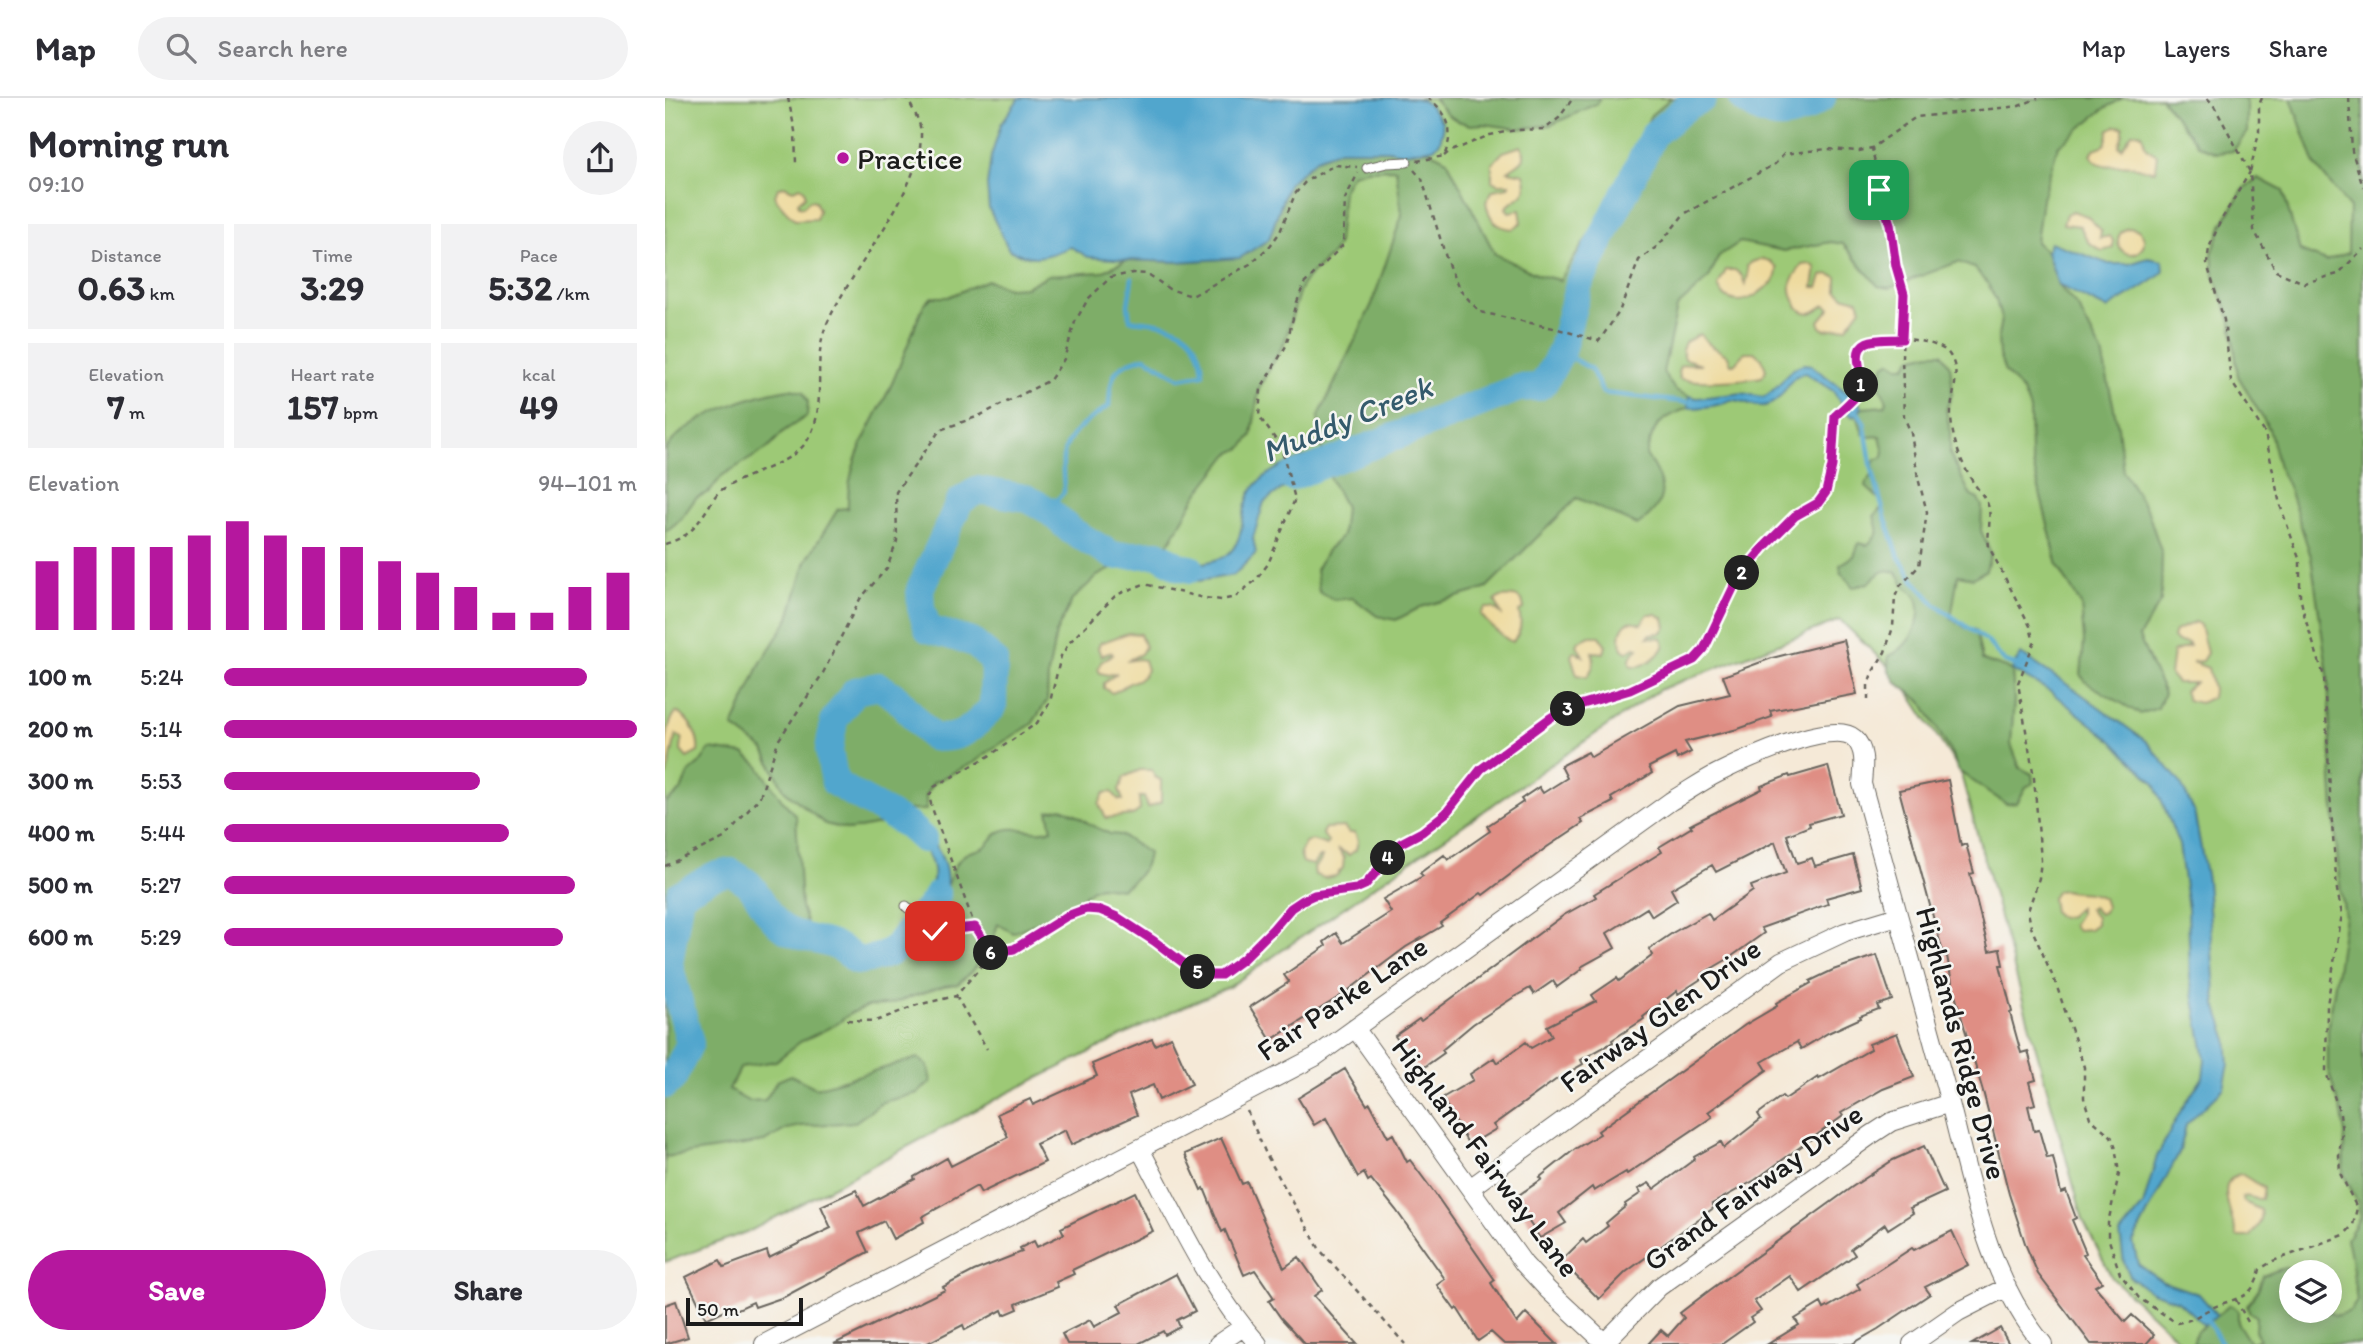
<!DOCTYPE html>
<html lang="en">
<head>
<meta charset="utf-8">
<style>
	body { margin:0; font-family:Itim,sans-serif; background:#f2f2f3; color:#2b2b33; height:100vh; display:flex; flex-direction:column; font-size:26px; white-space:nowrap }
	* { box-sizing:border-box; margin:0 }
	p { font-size:23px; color:#7c7c81 }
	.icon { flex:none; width:38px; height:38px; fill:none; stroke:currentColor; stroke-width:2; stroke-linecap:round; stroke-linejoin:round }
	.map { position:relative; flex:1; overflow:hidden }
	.side { display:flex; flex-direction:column; background:#fff; width:665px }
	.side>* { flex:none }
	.buttons { position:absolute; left:1614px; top:1162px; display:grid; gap:14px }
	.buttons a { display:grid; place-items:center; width:63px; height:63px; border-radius:50%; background:#fff; box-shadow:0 4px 18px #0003; font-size:35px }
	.scale { position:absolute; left:21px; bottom:18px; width:117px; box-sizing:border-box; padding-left:7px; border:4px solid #1c1c1c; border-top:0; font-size:19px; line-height:24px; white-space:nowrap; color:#1c1c1c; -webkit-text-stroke:5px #f6f6f2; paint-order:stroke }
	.pin { position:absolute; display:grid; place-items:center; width:60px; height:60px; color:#fff; margin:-30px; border-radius:14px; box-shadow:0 4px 10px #0006 }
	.km { position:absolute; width:35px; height:35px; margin:-18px; border-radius:50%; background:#222; color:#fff; font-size:19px; line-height:35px; text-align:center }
	.round { display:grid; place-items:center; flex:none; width:74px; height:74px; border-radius:37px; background:#f2f2f3 }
	.overview { display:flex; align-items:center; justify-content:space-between; height:119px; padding:0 28px }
	h1 { font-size:38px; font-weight:700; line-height:52px }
	.metrics { display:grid; grid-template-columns:repeat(3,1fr); gap:10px; height:119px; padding:7px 28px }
	.metrics div { display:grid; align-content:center; border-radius:0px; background:#f2f2f3; text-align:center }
	.metrics b { font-size:35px; font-weight:700 }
	.metrics small { font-size:19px; font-weight:400 }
	.metrics p { font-size:19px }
	.chart { height:196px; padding:14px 28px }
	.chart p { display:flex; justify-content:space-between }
	.chart svg { width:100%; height:126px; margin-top:7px; stroke:#b5179e; stroke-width:6 }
	.cta { display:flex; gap:14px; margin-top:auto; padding:14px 28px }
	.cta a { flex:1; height:80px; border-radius:42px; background:#b5179e; color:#fff; font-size:28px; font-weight:700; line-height:80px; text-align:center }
	.cta a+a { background:#f2f2f3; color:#2b2b33 }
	ul { padding:0 28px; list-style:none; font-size:23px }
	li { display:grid; grid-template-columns:112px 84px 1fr; align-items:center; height:52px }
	li i { height:18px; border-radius:9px; background:#b5179e }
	header { display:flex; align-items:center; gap:42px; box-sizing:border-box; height:98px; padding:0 35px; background:#fff; border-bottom:2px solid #e1e1e2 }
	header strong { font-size:33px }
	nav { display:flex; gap:38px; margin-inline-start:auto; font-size:24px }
	.search { width:490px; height:63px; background:#f2f2f3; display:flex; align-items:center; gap:18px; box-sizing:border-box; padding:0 24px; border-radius:38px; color:#7c7c81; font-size:26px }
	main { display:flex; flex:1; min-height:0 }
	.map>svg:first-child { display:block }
</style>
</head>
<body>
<header>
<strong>Map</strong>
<div class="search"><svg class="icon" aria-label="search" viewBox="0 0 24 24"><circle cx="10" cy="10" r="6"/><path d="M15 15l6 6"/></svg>Search here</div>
<nav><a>Map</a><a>Layers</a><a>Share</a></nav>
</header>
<main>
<section class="side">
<div class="overview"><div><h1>Morning run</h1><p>09:10</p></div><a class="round"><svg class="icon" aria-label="share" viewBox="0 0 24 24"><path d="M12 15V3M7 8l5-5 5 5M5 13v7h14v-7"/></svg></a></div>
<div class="metrics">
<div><p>Distance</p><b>0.63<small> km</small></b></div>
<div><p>Time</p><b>3:29</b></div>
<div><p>Pace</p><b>5:32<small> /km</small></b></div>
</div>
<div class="metrics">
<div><p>Elevation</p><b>7<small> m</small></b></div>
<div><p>Heart rate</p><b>157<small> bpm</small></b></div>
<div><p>kcal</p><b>49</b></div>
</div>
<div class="chart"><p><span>Elevation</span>94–101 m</p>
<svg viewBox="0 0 160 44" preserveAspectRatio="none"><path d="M5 44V20M15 44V15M25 44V15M35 44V15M45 44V11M55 44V6M65 44V11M75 44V15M85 44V15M95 44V20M105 44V24M115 44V29M125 44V38M135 44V38M145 44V29M155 44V24"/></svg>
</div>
<ul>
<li><b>100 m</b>5:24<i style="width:88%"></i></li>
<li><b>200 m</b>5:14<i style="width:100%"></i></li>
<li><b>300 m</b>5:53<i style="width:62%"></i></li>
<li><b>400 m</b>5:44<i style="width:69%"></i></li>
<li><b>500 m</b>5:27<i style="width:85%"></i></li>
<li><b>600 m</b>5:29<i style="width:82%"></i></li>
</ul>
<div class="cta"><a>Save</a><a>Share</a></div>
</section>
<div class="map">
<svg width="1698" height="1246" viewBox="0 0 1698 1246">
	<rect width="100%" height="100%" fill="#f6f6f2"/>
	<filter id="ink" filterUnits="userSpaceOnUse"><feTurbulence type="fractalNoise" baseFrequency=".0143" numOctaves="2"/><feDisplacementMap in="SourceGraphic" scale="14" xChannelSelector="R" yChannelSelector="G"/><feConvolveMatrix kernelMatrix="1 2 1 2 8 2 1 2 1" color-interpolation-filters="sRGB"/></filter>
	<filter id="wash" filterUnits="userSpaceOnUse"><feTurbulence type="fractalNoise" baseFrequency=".00686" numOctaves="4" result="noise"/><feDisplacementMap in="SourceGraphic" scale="28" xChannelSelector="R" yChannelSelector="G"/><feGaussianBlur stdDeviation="1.57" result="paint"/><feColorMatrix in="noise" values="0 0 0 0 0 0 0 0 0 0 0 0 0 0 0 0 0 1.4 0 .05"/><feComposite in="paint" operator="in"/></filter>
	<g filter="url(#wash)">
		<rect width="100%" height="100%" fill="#f5e9d7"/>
		<path fill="#9dc976" stroke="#5c7249" stroke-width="2" fill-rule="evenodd" d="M0,0H1698V1246H1518L1447,1180L1418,1122L1295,673L1232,577L1175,522L994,592L564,889L504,915L337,998L87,1132L0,1164ZM1626,1174H1664V1213H1626Z"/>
		<path fill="#7ead67" stroke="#4d6442" stroke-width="2" d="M768,0H935L931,6L886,27L853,31L820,26L805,27L793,23L783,17Z
			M1006,0H1458L1439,11L1393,48L1377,101L1371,144L1382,154L1393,187L1413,209L1437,255L1453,329L1458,373L1483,414L1497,456L1496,503L1474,539L1499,595L1493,610L1475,616L1422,585L1416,578L1419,542L1416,507L1393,468L1366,358L1365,312L1358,294L1340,274L1334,257L1333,238L1336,221L1331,202L1322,184L1309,170L1293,164L1224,190L1213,188L1178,146L1166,144L1119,153L1075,144L1054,158L1044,180L1012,209L998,274L1010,292L1024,298L1023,310C994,321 989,326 981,357C1002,387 1004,405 972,427L912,400L820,491L756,509L731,522L712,518L688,500L669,502L654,494L651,472L662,452L677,438L680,409L662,375L657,353L653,320L707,206L737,117L731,71L702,72L687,76L678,92L673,145L668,155L639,183L634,194L620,243L594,290L587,337L577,350L564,356L531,398L503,447L483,467L460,464L432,478L407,502L391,535L383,576L382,603L367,626L327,651L310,664L269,684L261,696V712H237L220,725L185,732L160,726L119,692L99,652L68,629L95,566L124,520L141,463L173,411L183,410C181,360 209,326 228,283C239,258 248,232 259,206L267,199H283L322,182L343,190L361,189L383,177L437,174L461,162L512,164L604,141L623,86L651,61L674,52H723L737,55L763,52L782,62L830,156L873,177L895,182L938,115L986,17Z
			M1496,0H1579L1582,7V34L1568,53L1552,55L1534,48Z
			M1626,0H1698V1246H1528L1531,1234L1565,1207L1573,1212V1226L1585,1245L1594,1241L1590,1232L1591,1218L1584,1214L1582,1208L1594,1190L1598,1178C1613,1171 1627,1166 1642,1173L1626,1174V1213H1662L1670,1218L1685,1213L1692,1203C1688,1182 1688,1161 1682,1141L1695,1119L1693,1105L1678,1075L1680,1036L1677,1016L1663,972V932L1680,818L1674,781L1667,684L1663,577L1646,459L1623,388L1615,373L1604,331L1573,278L1566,223L1549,177L1547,156L1558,125L1579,90L1593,80L1618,93L1635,153L1661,163L1683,155L1684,109L1650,67Z
			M1265,255H1277L1285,268L1287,284V296L1281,312L1285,333V356L1306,398L1313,401L1317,408L1316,433L1326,455L1321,472L1308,480L1293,477L1286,520L1301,530L1311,532L1317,562L1347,572L1349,602L1346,646L1355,670L1367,676L1368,685L1361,689L1352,705L1341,706L1292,672L1289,660L1257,604L1231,584L1224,573L1223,558C1244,552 1264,515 1249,496C1247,493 1243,492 1241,489C1236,483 1236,476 1227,473C1215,470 1211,480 1203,485C1199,487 1193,488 1188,489L1176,474L1175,467L1189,458L1194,445L1202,447C1217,434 1213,435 1209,418L1216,410V403L1201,389L1202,384L1209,375L1208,366L1212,361L1217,360L1219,354L1215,338L1205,339L1198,336L1192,317L1197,310L1220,308L1222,303L1215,289L1218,268L1226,263L1234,268H1240L1246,260Z
			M126,291L138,294L143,304L142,318L119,333L103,350L58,377L44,394L31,400L15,422L0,434C0,419 0,362 1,352C18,320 93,294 126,291Z
			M45,651L79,656L92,666L117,702L131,718L136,809L145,835L152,846L163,839L184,846L194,861C222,853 259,837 274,810C284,793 283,771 299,757C305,752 313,753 319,749C325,746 328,737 334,734C351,725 370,738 387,731L383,713L397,710L411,716L426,727L445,736L456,737L483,755C481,773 471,781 456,791L435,788L426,792L408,809L348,835L333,826L326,847L311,869L293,886L279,888L222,907L204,908L186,915L172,926L135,944L111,963L76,969L64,992L83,1003L100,1002L112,983L126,977L151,990L253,960L263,968L266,984L253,995L218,1004L190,1024L137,1028L122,1031L99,1044L0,1059V705L16,693L23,675L34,666Z"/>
		<path fill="#eeda9e" stroke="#857b5d" stroke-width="2" d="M1450,28L1458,29V36L1454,48L1457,50L1467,35L1473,34L1477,36L1481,50L1492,57L1490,73C1481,73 1475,69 1467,68C1453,65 1434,74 1426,57L1429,51L1440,47L1444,32Z
			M856,48C865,63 853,65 843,73L859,76C866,100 852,97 841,110L844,114L855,112L857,124L848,131C831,130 824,121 821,104L828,92L844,89L845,86H833L827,83V66L838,54Z
			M119,88L128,92L136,89L140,93V98L133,104L134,108L138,109L145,102L150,103L154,112L151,121L130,122C123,115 113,106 110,98L113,90Z
			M1408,113L1422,118L1436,132L1435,140L1445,138L1448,143V150L1437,153L1423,144L1415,128L1398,126L1401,116Z
			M1453 143a13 13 0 1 1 26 0a13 13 0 1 1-26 0Z
			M1096,161L1105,163L1112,170C1112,186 1104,186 1094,195C1079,206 1061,207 1053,188L1061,172H1070L1077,178L1080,187L1083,177L1082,168L1087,164Z
			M1146,166L1151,170L1148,189H1153L1157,178L1163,176L1172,179V193L1178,198L1193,202L1196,210L1182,229L1160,232L1156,229L1154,223L1165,210L1160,207C1155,210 1150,215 1144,215C1131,215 1123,193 1127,182C1129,177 1134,172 1137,167Z
			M1035,236L1045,247L1063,258L1066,266H1069L1080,254H1089L1097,261L1101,272L1097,279C1075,283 1036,285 1015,281L1013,274L1015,268L1022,266H1036L1020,261L1017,252L1020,244Z
			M850,498L857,502L859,510L854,514C857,525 856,536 847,544C840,541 819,523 816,516L820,510H828L836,516L830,502L836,499Z
			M983,516H991L999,520L1001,529L996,535L986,536L983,539L997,540L999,547C994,559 977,572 965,567V560L973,550L970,549L962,554L957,551C952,536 958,517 976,526Z
			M1530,524L1535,527L1542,555L1537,563L1527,564L1543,570L1548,591L1547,599L1535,605L1522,602L1519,593L1530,585H1512L1505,577L1508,554L1525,548L1523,545L1512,544L1508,540L1510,533Z
			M463,535L475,536L480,549L476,556L461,563L474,561L479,562L482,572C476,583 472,581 463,586C457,589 454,593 447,595L439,590V585L452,575L443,577L435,575L433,571L436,564L448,556L447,554L436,558L433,550L435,545Z
			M925,538H935L941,548L939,555L927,554C931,565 928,570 922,579L912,577L906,558L909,553L918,558L912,547L914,543Z
			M11,614C25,620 35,640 33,654L22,660L16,653L17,640L11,637L2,677L0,678C0,657 0,627 11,614Z
			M475,672H487L490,679L496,682V704L483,710L479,699H474L475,712L468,717L441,720L434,706L439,695L447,694L454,702H458L454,692L459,679Z
			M679,729L684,735H690L693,743L691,752L684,757L673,751L679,760L678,770L671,778L659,780L650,777L649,770L655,764L657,759H654L648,767L638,765L635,755L640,745L647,742L662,747L663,744L657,735L660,730Z
			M1399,792C1413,796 1425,792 1438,800L1441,809L1439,814L1434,816L1427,809L1424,811L1431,820V826L1424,831L1412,832L1407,827L1414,816V809L1404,818L1396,820L1389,814L1387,800L1392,793Z
			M1576,1076L1599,1090L1597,1101C1589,1102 1584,1097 1577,1099L1579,1104L1596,1112C1599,1123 1591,1131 1584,1139H1572C1569,1120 1547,1082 1576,1076Z"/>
		<path fill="#51a6cd" stroke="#366174" stroke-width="2" d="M354,0H749L757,2L766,9L777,24L778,32L775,44L769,50L737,55L723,52H674L651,61L623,86L604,141L575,160L512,164L461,162L423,159L406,149C378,159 372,164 344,152L324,111L322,87L326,59L336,26Z
			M1385,144L1444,166H1464L1483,160L1498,163L1499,173C1492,183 1455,202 1442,211L1393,187L1382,154Z
			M1139,266L1146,267L1193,303L1197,310L1188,319L1183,315L1168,293L1140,275C1124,277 1121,296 1109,304C1093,315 1082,301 1066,302C1063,302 1060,305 1056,306C1045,309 1034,310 1023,310L1024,298L1032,300L1078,295L1098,299C1116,291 1119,271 1139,266Z
			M657,353L662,375L617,391L599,404L588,440L591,455L569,477L534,483L483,467L503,447L531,467C540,464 555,462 562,457C582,441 574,412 587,392C603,369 631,362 657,353Z
			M1356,556L1415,595L1482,644L1515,684L1529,713L1542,782L1551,907L1562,939L1564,966L1559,990L1521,1027L1515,1053L1468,1144L1473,1166L1498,1184L1534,1196L1552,1217L1539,1227L1513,1203L1487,1194L1466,1180L1459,1165L1455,1136L1478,1108L1492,1058L1515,1014L1538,979L1540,961L1525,880L1523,811L1514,747L1490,686L1445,641L1386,594L1347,572Z
			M237,712C265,737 297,769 274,810C270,817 262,824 257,831L243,821C249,813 260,805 264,795C280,762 249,734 220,725Z"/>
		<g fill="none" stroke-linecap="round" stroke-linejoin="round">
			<path stroke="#51a6cd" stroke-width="4.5" d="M896,254L926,271L938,295L1028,305
				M1190,310L1199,324L1207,371L1220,419L1234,459L1250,484L1270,506L1322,543L1340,564L1356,569
				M383,412L399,394C399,383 397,371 398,360C402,334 424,322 444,308C446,276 448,267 480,259L514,280L538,276C536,229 505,225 465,222L463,207L467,180
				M1541,1220L1557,1246"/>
			<path stroke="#51a6cd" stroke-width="28" d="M1077,0C1109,24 1124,22 1157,0
				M626,379L854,290L873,289L879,285L896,254L914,186L989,36L1024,7L1038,0
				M258,741L244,728L170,685L164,652L169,622L190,593L214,588L232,600L267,639C298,643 308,629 328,609L329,562L307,544L263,531L256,510L255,491L295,403L313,392L361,400L383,412L405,432L449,458L493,456L515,469L526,471
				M0,987L8,980L25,945L4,866L15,796L48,778L66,774C72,778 79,781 84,786C96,799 104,821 118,830C146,847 166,837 192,863C235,857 225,853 251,824C259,815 267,809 272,797"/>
		</g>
		<g id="blocks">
			<path fill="#df8e84" d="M1179,542L1192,596L1105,613L1107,619L1073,631L1020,644L1026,654L1012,661L1010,656L984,669L987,675L946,700L948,704L915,721L918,725L882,749L818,797L816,795L775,825L777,828L741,849L677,897L606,942L585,909L624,884L619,877L661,848L659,844L671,835L678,845L726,814L718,801L758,778L755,775L779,757L783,762L825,733L822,728L858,704L856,701L874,689L878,695L902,680L896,668L923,654L926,659L1015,608L1065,596L1058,578L1107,560Z
				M1163,668L1176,716L1144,725L1145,728L1122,737L1132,765L1147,760L1150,768L1188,757L1197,790L1161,800L1163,806L1096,830L1099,835L1063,861L1037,876L1039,879L1013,896L1012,893L978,919L979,921L947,942L948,944L916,962L918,966L892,981L828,1027L831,1031L804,1047L777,1000L808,982L805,976L829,960L832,965L861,944L866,950L887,938L882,928L931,903L927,897L952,880L954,883L988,857L984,851L1009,834L1043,815L1047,822L1088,793L1086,788L1121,775L1110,744L1051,774L1047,767L1006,791L1012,802L987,818L982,810L942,835L950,850L916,869L917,871L892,889L888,883L869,896L865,890L849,899L808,926L777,952L779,955L755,972L730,938L754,921L756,923L899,817L931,799L929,796L997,754L994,749L1027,729L1025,727L1097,691L1096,688L1124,677L1125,679Z
				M1283,682L1296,748L1301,746L1309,775L1305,776L1324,853L1335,851L1338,867H1335L1347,914L1345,915L1356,955L1363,953L1371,982L1364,984L1370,1006L1363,1008L1369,1033L1374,1032L1382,1060L1388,1059L1396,1095L1401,1093L1411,1120L1407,1122L1421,1155L1418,1157L1437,1184L1430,1188L1460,1224L1467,1217L1489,1237L1481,1246H1426L1373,1176L1361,1148L1344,1096L1319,997L1288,890L1282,858H1279L1270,826L1234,692Z
				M1212,857L1227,902L1212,907L1214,911L1195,918L1196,920L1163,935L1136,951L1132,944L1097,964L1102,972L1043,1014L1047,1019L962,1076L961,1074L929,1093L927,1089L894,1115L901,1125L875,1140L848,1101L877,1081L875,1079L910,1051L935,1036L933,1033L1080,927L1112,908L1111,905L1146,885L1145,883L1168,872Z
				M1232,935L1249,979L1218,991L1176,1015L1178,1018L1090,1082L1047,1106L1050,1109L961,1174L934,1201L896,1163L918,1141L921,1145L943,1128L941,1125L961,1108L960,1106L976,1095L973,1091L984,1085L989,1091L1030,1061L1029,1059L1056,1044L1059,1050L1096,1021L1093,1016L1117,998L1120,1001L1153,979L1154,981L1206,951L1204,946Z
				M506,939L527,986L494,1002L488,987L464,997L472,1017L406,1047L400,1032L371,1046L380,1064L316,1095L312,1088L257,1119L259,1124L228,1141L219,1123L194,1135L203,1154L119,1199L90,1209L88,1204L62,1216L60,1212L41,1221L21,1179L55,1162L59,1169L102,1153L104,1160L166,1130L156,1108L191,1092L199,1108L250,1081L249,1079L282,1060L286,1068L343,1039L332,1016L365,1001L368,1007L432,978L427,966L487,941L490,947Z
				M680,971L702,1007L705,1005L723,1039L728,1036L742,1064L745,1062L771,1097L830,1182L826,1185L852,1225L861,1215L892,1246H839L826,1234L813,1243L792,1210L790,1212L772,1187L780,1181L731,1112L706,1081L703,1083L699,1075L693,1079L661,1020L649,1027L633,1000Z
				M556,1040L577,1086L582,1084L619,1170L634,1159L657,1192L649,1198L692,1246H640L616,1220L604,1203L609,1200L590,1172L579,1177L560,1132L557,1134L539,1090L536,1092L520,1056Z
				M1259,1048L1280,1094L1245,1110L1248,1115L1223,1131L1220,1126L1186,1151L1190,1157L1136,1194L1125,1178L1089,1203L1096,1213L1085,1220L1088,1224L1057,1246H983L996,1232L1003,1238L1019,1220L1015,1215L1045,1192L1187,1089L1228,1062Z
				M470,1094L488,1133L407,1172L409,1176L391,1184L393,1189L351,1206L353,1211L339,1217L337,1212L300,1232L298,1227L261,1246H169L280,1192L278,1189L309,1173L357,1154L355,1150L369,1143L372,1149L399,1136L396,1130Z
				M1287,1133L1303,1167L1260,1189L1265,1196L1213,1231L1187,1246H1103L1134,1227L1130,1221L1156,1205L1159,1211L1195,1191L1192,1186L1247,1150L1249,1152Z
				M511,1176L530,1213L512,1222L515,1229L500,1237L498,1233L473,1246H402L397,1236L425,1222L429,1229L457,1214L453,1207Z
				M11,1203L23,1239L0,1246V1207Z
				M1335,1230L1344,1246H1307Z"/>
		</g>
	</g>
	<g filter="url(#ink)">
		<use href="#blocks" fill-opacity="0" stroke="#68645d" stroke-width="2"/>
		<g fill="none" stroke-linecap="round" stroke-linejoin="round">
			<g stroke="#68645d" stroke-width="11">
				<path id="lane" d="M702,70L722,65L742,64
					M241,808L243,810"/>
			</g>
			<g stroke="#68645d" stroke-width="20">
				<path id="street" d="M690,930L859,1166L883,1192L941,1246
					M475,1051C511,1118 542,1189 593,1246
					M805,1090L1116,864L1180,834L1233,818
					M940,1244L994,1189L1206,1037L1226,1024L1285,1005
					M99,1246L650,959L1006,703C1022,694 1037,683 1053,675C1077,663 1168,620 1189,640C1202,652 1198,671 1197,686C1225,789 1253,892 1282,994C1305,1079 1320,1177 1378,1246
					M553,1246L578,1229
					M1247,1246L1293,1214L1342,1189"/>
			</g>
			<path stroke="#68645d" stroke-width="2.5" stroke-dasharray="5 5" stroke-linecap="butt" d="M123,0L130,33L131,66
				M1542,0L1548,6L1585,74
				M1597,0L1594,7V34L1585,74L1589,132L1611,173L1639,185L1673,176L1698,151
				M1684,0L1687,53L1698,89
				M779,58L784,54L825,37L851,32L880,31L894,20L908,0
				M752,63L779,58C790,33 784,16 763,0
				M749,72L757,81L783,166L794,191L815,214L893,231L934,243L954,214L974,162L994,147L1019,116L1110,66L1119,56L1162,51L1194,53L1207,50L1251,19L1354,8L1373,0
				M0,446C25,438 29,431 43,410C46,405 50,397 55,393C80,375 125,368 142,343C164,309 146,264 161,228C184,173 258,92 256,34C255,22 247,10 242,0
				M1203,602V587L1207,575L1220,554L1228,529L1230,499L1235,488L1254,468L1262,414L1253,380L1246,335L1239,319L1237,259L1239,196L1231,168L1225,126L1215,92L1207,50
				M0,768L59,740L95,699L113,643L158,575L195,501L222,470L232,443L231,394L275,332L314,318L385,282L399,261L410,224L423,201L446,179L468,175L483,176L504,191L527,198L585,166L605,148L615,134L630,96L641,83L670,67L692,69
				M251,817L270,833L310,829
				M327,855L310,829L267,710L264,698L269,689L324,658L372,625L385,604L396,558L404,545L451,497L479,486L539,500L557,502L570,499L591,482L603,466L630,401L616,349L594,318L596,290L621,248L632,204L639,186L678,147L680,101L693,75
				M291,898L322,951
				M182,922L211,923L252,907L291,898L327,855L349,851L403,818L421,811L435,812L452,819L489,843L525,870L540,877H556L578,861L608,831L626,810L638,802L649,797L691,791L700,787L736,745L757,734L781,715L816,672L885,620L898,612L965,592L1029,562L1039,550L1073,480L1101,447L1130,418L1153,405L1161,394L1167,368L1170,318C1177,310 1191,301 1195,291C1202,277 1184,256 1198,245C1212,235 1274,241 1284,256C1298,276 1285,297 1286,319C1287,341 1296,365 1308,384C1313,392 1323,402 1324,411C1326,423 1322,436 1324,449L1365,528L1369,545L1353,585L1369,680L1376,762L1374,780L1363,813L1366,829L1391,886L1419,969V1000L1425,1020L1446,1038L1450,1047L1454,1076L1443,1125V1139L1455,1176L1474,1200L1512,1225C1530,1222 1532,1217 1547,1210C1571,1198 1588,1204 1595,1171L1608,1163L1679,1137L1688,1127L1692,1110L1675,1075L1674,1057L1677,1034L1675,1016L1661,974L1662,907L1677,816L1672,792L1666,712L1659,578L1640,520L1635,498V463L1615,407L1600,335L1566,283L1559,222L1542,166L1544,150L1555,124L1585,74
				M582,1013L601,1056L655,1152L740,1246
				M1571,1202L1583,1224"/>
			<use href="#lane" stroke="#fff" stroke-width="9"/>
			<use href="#street" stroke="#fff" stroke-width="18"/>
		</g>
	</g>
	<g fill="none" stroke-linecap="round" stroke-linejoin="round" filter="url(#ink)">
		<g stroke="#fff" stroke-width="14">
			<path id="route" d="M270,833L310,829L327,855L349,851L402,818L421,811L435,812L452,819L489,843L525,870L540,877H556L578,861L608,831L626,810L638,802L649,797L691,791L700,787L736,745L757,734L781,715L816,671L885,620L898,612L965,592L1029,562L1039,551L1073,480L1101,447L1130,418L1153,405L1161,394L1167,368L1170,318C1178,310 1192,300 1196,289C1198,282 1195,274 1194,266C1188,237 1217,242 1237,241L1239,196L1231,168L1225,126L1214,92"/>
		</g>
		<use href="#route" stroke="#b5179e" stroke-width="9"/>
	</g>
	<circle fill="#b5179e" stroke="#f6f6f2" stroke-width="2.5" cx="178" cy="60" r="7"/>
	<g text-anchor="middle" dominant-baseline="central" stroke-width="5" stroke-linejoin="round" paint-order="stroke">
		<g font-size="30" fill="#1c1c1c" stroke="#f6f6f2" text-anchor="start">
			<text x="192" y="60">Practice</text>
		</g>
		<g font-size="30" fill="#1c1c1c" stroke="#f6f6f2">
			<text transform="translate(677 900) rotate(-34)">Fair Parke Lane</text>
			<text transform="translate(995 917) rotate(-36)">Fairway Glen Drive</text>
			<text transform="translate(1297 945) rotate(75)">Highlands Ridge Drive</text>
			<text transform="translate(821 1059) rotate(53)">Highland Fairway Lane</text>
			<text transform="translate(1088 1089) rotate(-36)">Grand Fairway Drive</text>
		</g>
		<g font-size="32" font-style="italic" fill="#345a6c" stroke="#f6f6f2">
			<text transform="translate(682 321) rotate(-22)">Muddy Creek</text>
		</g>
	</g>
</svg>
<div class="buttons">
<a><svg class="icon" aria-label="layers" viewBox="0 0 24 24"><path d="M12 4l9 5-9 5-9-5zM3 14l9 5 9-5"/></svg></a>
</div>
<div class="scale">50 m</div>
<div class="pin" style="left:1214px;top:92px;background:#1e9e55"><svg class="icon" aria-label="arrive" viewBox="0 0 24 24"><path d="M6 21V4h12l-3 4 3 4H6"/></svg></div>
<div class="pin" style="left:270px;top:833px;background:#d93025"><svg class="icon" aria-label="check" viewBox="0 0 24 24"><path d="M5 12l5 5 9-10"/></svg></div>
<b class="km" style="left:1196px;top:287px">1</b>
<b class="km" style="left:1077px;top:475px">2</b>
<b class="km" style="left:903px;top:611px">3</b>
<b class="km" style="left:723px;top:760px">4</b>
<b class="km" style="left:533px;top:874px">5</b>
<b class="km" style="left:326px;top:855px">6</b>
</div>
</main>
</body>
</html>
